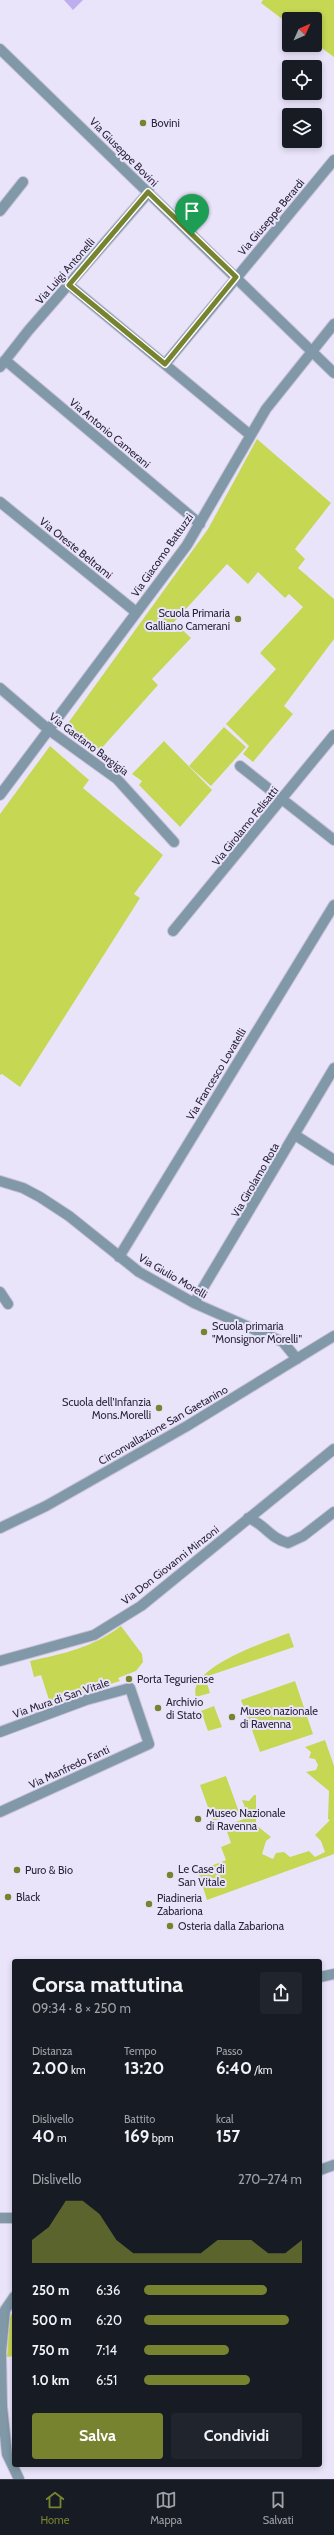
<!DOCTYPE html>
<html lang="it">
<head>
<meta charset="utf-8">
<style>
	body { margin:0; font-family:Cabin,sans-serif; background:#20242c; color:#f1f3f6; height:100vh; display:flex; flex-direction:column; font-size:15px; white-space:nowrap }
	* { box-sizing:border-box; margin:0 }
	p { font-size:13px; color:#9ea1a6 }
	.icon { flex:none; width:22px; height:22px; fill:none; stroke:currentColor; stroke-width:2; stroke-linecap:round; stroke-linejoin:round }
	.map { position:relative; flex:1; overflow:hidden }
	.panel { position:absolute; left:12px; top:1959px; width:310px; height:508px; display:flex; flex-direction:column; background:#171b24; border-radius:4px; box-shadow:0 2px 6px #0003 }
	.panel>* { flex:none }
	.needle { width:26px; rotate:45deg }
	.tools { position:absolute; left:282px; top:12px; display:grid; gap:8px }
	.tools a { display:grid; place-items:center; width:40px; height:40px; border-radius:4px; background:#171b24; box-shadow:0 2px 6px #0003; font-size:20px }
	.pin { position:absolute; display:grid; place-items:center; width:34px; height:34px; color:#fff; margin:-41px -17px; border-radius:50% 50% 50% 0; rotate:-45deg; box-shadow:0 0 4px #0007 }
	.pin .icon { rotate:45deg }
	.round { display:grid; place-items:center; flex:none; width:42px; height:42px; border-radius:4px; background:#20242c }
	.head { display:flex; align-items:center; justify-content:space-between; height:68px; padding:0 20px }
	h1 { font-size:22px; font-weight:800; line-height:30px }
	.stats { display:grid; grid-template-columns:repeat(3,1fr); gap:6px; height:68px; padding:4px 20px }
	.stats div { display:grid; align-content:center }
	.stats b { font-size:17px; font-weight:800 }
	.stats small { font-size:11px; font-weight:400 }
	.stats p { font-size:11px }
	.chart { height:112px; padding:8px 20px }
	.chart p { display:flex; justify-content:space-between }
	.chart svg { width:100%; height:72px; margin-top:4px; fill:#788330; opacity:.7 }
	.cta { display:flex; gap:8px; margin-top:auto; padding:8px 20px }
	.cta a { flex:1; height:46px; border-radius:4px; background:#788330; color:#fff; font-size:16px; font-weight:800; line-height:46px; text-align:center }
	.cta a+a { background:#20242c; color:#f1f3f6 }
	ul { padding:0 20px; list-style:none; font-size:13px }
	li { display:grid; grid-template-columns:64px 48px 1fr; align-items:center; height:30px }
	li i { height:10px; border-radius:5px; background:#788330 }
	.tab-bar { display:flex; justify-content:space-around; align-items:center; height:56px; border-top:1px solid #363941; background:#171b24; font-size:11px; color:#9ea1a6 }
	.tab-bar a { display:grid; justify-items:center; gap:2px }
	.tab-bar .on { color:#788330 }
	.map>svg:first-child { display:block }
</style>
</head>
<body>
<div class="map">
<svg width="334" height="2479" viewBox="0 0 334 2479">
	<rect width="100%" height="100%" fill="#eae4fb"/>
	<path fill="#c6d754" d="M263,0H334V57L315,43V19H289V24L261,3Z
		M257,439L331,503L295,549L305,559L298,568L334,599V639L284,706L293,714L253,762L243,754L249,746L226,724L276,669L260,653L303,607L289,594L285,598L258,572L248,584L227,564L174,622L191,638L152,679L158,685L100,750L66,726L208,529Z
		M224,727L246,747L211,786L189,766Z
		M164,741L212,790L180,827L139,785L142,781L132,774Z
		M50,746L89,780L83,788L163,855L134,894L140,898L20,1087L2,1074L0,1075V814Z
		M121,1626L142,1654L143,1662L136,1671L118,1678L120,1681L50,1703L41,1675L34,1677L30,1661C66,1653 91,1648 121,1626Z
		M289,1633L294,1647L205,1677L210,1693L196,1697C186,1668 268,1641 289,1633Z
		M295,1681L313,1734L260,1752L241,1700Z
		M214,1706L222,1727L208,1731L201,1711Z
		M325,1740L334,1766V1854L207,1900L198,1871L226,1860L221,1847L231,1843L225,1826L249,1817L242,1800L249,1801L254,1795H256V1825L271,1837L266,1841L262,1854L273,1859L276,1853L284,1852L290,1857L309,1851L315,1857L325,1852L321,1841L315,1835L330,1820L328,1819L329,1791L306,1772L316,1770L318,1765L315,1759L309,1758L311,1752L305,1747Z
		M226,1776L239,1812L213,1821L200,1785Z
		M14,2310V2356L7,2357L10,2317Z"/>
	<path fill="#bfadef" d="M64,0H83L73,10Z"/>
	<g fill="none" stroke-linecap="round" stroke-linejoin="round">
		<g stroke="#c8c2d9" stroke-width="12">
			<path id="minor" d="M0,49L334,373
				M0,211L23,182
				M69,285L249,434
				M5,360L200,524
				M165,364L334,160
				M0,367L28,331L149,192
				M0,502L136,612
				M0,688L49,730L117,779L174,842
				M240,766L334,840
				M0,795L187,545L266,409L334,324
				M173,931L334,735
				M295,1135L334,1160
				M0,1181L23,1188L40,1197L69,1216L139,1272L194,1303L283,1342L297,1359
				M119,1257L334,905
				M0,1292L8,1304
				M194,1303L334,1068
				M248,1518C264,1523 269,1538 288,1543L303,1536L334,1512
				M0,1528L46,1506L187,1426L334,1336
				M0,1661L94,1635L141,1606L334,1449
				M0,1732L86,1700L130,1688L149,1744L0,1812
				M320,1977L334,1974
				M320,2170L334,2165
				M0,2218H14
				M14,2297L5,2310L1,2352L2,2406L7,2454L19,2479"/>
		</g>
		<use href="#minor" stroke="#8098a7" stroke-width="10"/>
	</g>
	<g fill="none" stroke-linecap="round" stroke-linejoin="round">
		<g stroke="#fff" stroke-width="8">
			<path id="route" d="M148,192L236,277L165,364L69,285Z"/>
		</g>
		<use href="#route" stroke="#788330" stroke-width="5"/>
	</g>
	<g fill="#788330" stroke="#eae4fb" stroke-width="1.5">
		<circle cx="143" cy="123" r="4"/>
		<circle cx="238" cy="619" r="4"/>
		<circle cx="204" cy="1332" r="4"/>
		<circle cx="159" cy="1408" r="4"/>
		<circle cx="129" cy="1679" r="4"/>
		<circle cx="158" cy="1708" r="4"/>
		<circle cx="232" cy="1717" r="4"/>
		<circle cx="198" cy="1819" r="4"/>
		<circle cx="17" cy="1870" r="4"/>
		<circle cx="170" cy="1875" r="4"/>
		<circle cx="8" cy="1897" r="4"/>
		<circle cx="149" cy="1904" r="4"/>
		<circle cx="170" cy="1926" r="4"/>
	</g>
	<g text-anchor="middle" dominant-baseline="central" stroke-width="4" stroke-linejoin="round" paint-order="stroke">
		<g font-size="11" fill="#2c263c" stroke="#eae4fb" text-anchor="start">
			<text x="151" y="123">Bovini</text>
			<text x="230" y="613" text-anchor="end">Scuola Primaria<tspan x="230" dy="13">Galliano Camerani</tspan></text>
			<text x="212" y="1326">Scuola primaria<tspan x="212" dy="13">"Monsignor Morelli"</tspan></text>
			<text x="151" y="1402" text-anchor="end">Scuola dell'Infanzia<tspan x="151" dy="13">Mons.Morelli</tspan></text>
			<text x="137" y="1679">Porta Teguriense</text>
			<text x="166" y="1702">Archivio<tspan x="166" dy="13">di Stato</tspan></text>
			<text x="240" y="1711">Museo nazionale<tspan x="240" dy="13">di Ravenna</tspan></text>
			<text x="206" y="1813">Museo Nazionale<tspan x="206" dy="13">di Ravenna</tspan></text>
			<text x="178" y="1869">Le Case di<tspan x="178" dy="13">San Vitale</tspan></text>
			<text x="25" y="1870">Puro &amp; Bio</text>
			<text x="16" y="1897">Black</text>
			<text x="157" y="1898">Piadineria<tspan x="157" dy="13">Zabariona</tspan></text>
			<text x="178" y="1926">Osteria dalla Zabariona</text>
		</g>
		<g font-size="11" fill="#2c263c" stroke="#eae4fb">
			<text transform="translate(124 152) rotate(45)">Via Giuseppe Bovini</text>
			<text transform="translate(271 217) rotate(-50)">Via Giuseppe Berardi</text>
			<text transform="translate(65 271) rotate(-49)">Via Luigi Antonelli</text>
			<text transform="translate(110 433) rotate(40)">Via Antonio Camerani</text>
			<text transform="translate(76 548) rotate(39)">Via Oreste Beltrami</text>
			<text transform="translate(162 555) rotate(-55)">Via Giacomo Battuzzi</text>
			<text transform="translate(89 744) rotate(37)">Via Gaetano Bargigia</text>
			<text transform="translate(245 826) rotate(-51)">Via Girolamo Felisatti</text>
			<text transform="translate(216 1074) rotate(-59)">Via Francesco Lovatelli</text>
			<text transform="translate(255 1180) rotate(-60)">Via Girolamo Rota</text>
			<text transform="translate(173 1276) rotate(30)">Via Giulio Morelli</text>
			<text transform="translate(163 1425) rotate(-30)">Circonvallazione San Gaetanino</text>
			<text transform="translate(170 1565) rotate(-38)">Via Don Giovanni Minzoni</text>
			<text transform="translate(61 1698) rotate(-19)">Via Mura di San Vitale</text>
			<text transform="translate(69 1767) rotate(-25)">Via Manfredo Fanti</text>
		</g>
	</g>
</svg>
<div class="tools">
<a><svg class="needle" viewBox="-14 -14 28 28"><path d="M0-13l5 13h-10z" fill="#e53935"/><path d="M0 13l5-13h-10z" fill="#9ea1a6"/></svg></a>
<a><svg class="icon" aria-label="locate" viewBox="0 0 24 24"><circle cx="12" cy="12" r="6"/><path d="M12 2v4M12 18v4M2 12h4M18 12h4"/></svg></a>
<a><svg class="icon" aria-label="layers" viewBox="0 0 24 24"><path d="M12 4l9 5-9 5-9-5zM3 14l9 5 9-5"/></svg></a>
</div>
<div class="pin" style="left:192px;top:235px;background:#1e9e55"><svg class="icon" aria-label="arrive" viewBox="0 0 24 24"><path d="M6 21V4h12l-3 4 3 4H6"/></svg></div>
<section class="panel">
<div class="head"><div><h1>Corsa mattutina</h1><p>09:34 · 8 × 250 m</p></div><a class="round"><svg class="icon" aria-label="share" viewBox="0 0 24 24"><path d="M12 15V3M7 8l5-5 5 5M5 13v7h14v-7"/></svg></a></div>
<div class="stats">
<div><p>Distanza</p><b>2.00<small> km</small></b></div>
<div><p>Tempo</p><b>13:20</b></div>
<div><p>Passo</p><b>6:40<small> /km</small></b></div>
</div>
<div class="stats">
<div><p>Dislivello</p><b>40<small> m</small></b></div>
<div><p>Battito</p><b>169<small> bpm</small></b></div>
<div><p>kcal</p><b>157</b></div>
</div>
<div class="chart"><p><span>Dislivello</span>270–274 m</p>
<svg viewBox="0 0 160 44" preserveAspectRatio="none"><path d="M0 44V30L10 22L20 6L30 6L40 14L50 30L60 38L70 38L80 38L90 38L100 38L110 30L120 30L130 30L140 38L150 38L160 30V44z"/></svg>
</div>
<ul>
<li><b>250 m</b>6:36<i style="width:78%"></i></li>
<li><b>500 m</b>6:20<i style="width:92%"></i></li>
<li><b>750 m</b>7:14<i style="width:54%"></i></li>
<li><b>1.0 km</b>6:51<i style="width:67%"></i></li>
</ul>
<div class="cta"><a>Salva</a><a>Condividi</a></div>
</section>
</div>
<nav class="tab-bar">
<a class="on"><svg class="icon" aria-label="home" viewBox="0 0 24 24"><path d="M3 11l9-7 9 7M6 9v11h12V9"/></svg>Home</a>
<a><svg class="icon" aria-label="map" viewBox="0 0 24 24"><path d="M3 6l6-2 6 2 6-2v14l-6 2-6-2-6 2zM9 4v14M15 6v14"/></svg>Mappa</a>
<a><svg class="icon" aria-label="saved" viewBox="0 0 24 24"><path d="M7 4h10v16l-5-4-5 4z"/></svg>Salvati</a>
</nav>
</body>
</html>
